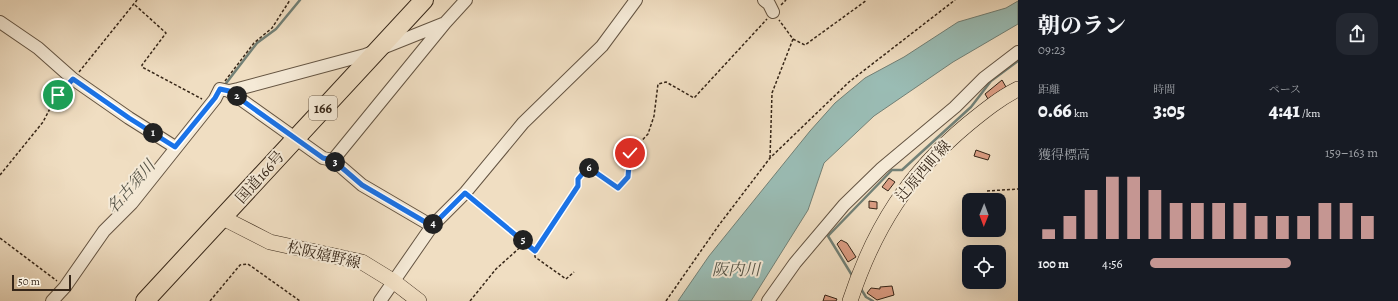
<!DOCTYPE html>
<html lang="ja">
<head>
<meta charset="utf-8">
<style>
	body { margin:0; font-family:Alegreya,"Noto Serif JP",serif; background:#242831; color:#f1f3f6; height:100vh; display:flex; flex-direction:column; font-size:15px; white-space:nowrap }
	* { box-sizing:border-box; margin:0 }
	p { font-size:13px; color:#9ea1a6 }
	.icon { flex:none; width:22px; height:22px; fill:none; stroke:currentColor; stroke-width:2; stroke-linecap:round; stroke-linejoin:round }
	.map { position:relative; flex:1; overflow:hidden }
	.sheet { display:flex; flex-direction:column; background:#171b24; width:380px }
	.sheet>* { flex:none }
	.needle { width:26px; rotate:181deg }
	.buttons { position:absolute; left:962px; top:193px; display:grid; gap:8px }
	.buttons a { display:grid; place-items:center; width:44px; height:44px; border-radius:8px; background:#171b24; box-shadow:0 4px 16px #0002; font-size:20px }
	.scale { position:absolute; left:12px; bottom:10px; width:59px; box-sizing:border-box; padding-left:4px; border:2px solid #362618; border-top:0; font-size:11px; line-height:14px; white-space:nowrap; color:#362618; -webkit-text-stroke:3px #f5ead7; paint-order:stroke }
	.pin { position:absolute; display:grid; place-items:center; width:34px; height:34px; color:#fff; margin:-17px; border:2px solid #fff; border-radius:50%; box-shadow:0 1px 4px #0007 }
	.km { position:absolute; width:20px; height:20px; margin:-10px; border-radius:50%; background:#222; color:#fff; font-size:11px; line-height:20px; text-align:center }
	.round { display:grid; place-items:center; flex:none; width:42px; height:42px; border-radius:12px; background:#242831 }
	.head { display:flex; align-items:center; justify-content:space-between; height:68px; padding:0 20px }
	h1 { font-size:22px; font-weight:800; line-height:30px }
	.figures { display:grid; grid-template-columns:repeat(3,1fr); gap:6px; height:68px; padding:4px 20px }
	.figures div { display:grid; align-content:center }
	.figures b { font-size:20px; font-weight:800 }
	.figures small { font-size:11px; font-weight:400 }
	.figures p { font-size:11px }
	.chart { height:112px; padding:8px 20px }
	.chart p { display:flex; justify-content:space-between }
	.chart svg { width:100%; height:72px; margin-top:4px; stroke:#c59692; stroke-width:6 }
	ul { padding:0 20px; list-style:none; font-size:13px }
	li { display:grid; grid-template-columns:64px 48px 1fr; align-items:center; height:30px }
	li i { height:10px; border-radius:5px; background:#c59692 }
	main { display:flex; flex:1; min-height:0 }
	.map>svg:first-child { display:block }
</style>
</head>
<body>
<main>
<div class="map">
<svg width="1018" height="301" viewBox="0 0 1018 301">
	<rect width="100%" height="100%" fill="#f0dec2"/>
	<filter id="stains"><feTurbulence type="fractalNoise" baseFrequency=".005" numOctaves="4"/><feColorMatrix values="0 0 0 0 .2 0 0 0 0 .09 0 0 0 0 .02 0 0 0 .5 -.17"/></filter>
	<radialGradient id="worn" r=".72"><stop offset=".6" stop-color="#630" stop-opacity="0"/><stop offset="1" stop-color="#630" stop-opacity=".3"/></radialGradient>
	<path fill="#9abcb4" stroke="#728076" d="M1018,1V24L953,62L874,116L824,163L808,210L751,301H678L709,256L810,131L835,103L865,78L904,57L958,22L1006,8Z"/>
	<g fill="none" stroke-linecap="round" stroke-linejoin="round">
		<path stroke="#728076" stroke-width="2.5" d="M224,86L257,43L276,29L300,0
			M853,277L828,236L892,170H902L971,107L991,81L1018,61
			M861,289L866,297L873,301"/>
	</g>
	<path fill="#da9c82" stroke="#362618" d="M1002,80L1006,87L988,99L985,94Z
		M976,150L990,155L988,160L974,156Z
		M889,178L895,182L888,191L882,187Z
		M869,201L877,202V209L869,208Z
		M841,240L847,243L856,257L848,262L837,244Z
		M892,286L894,295L877,300L867,293L871,288L880,289V287Z
		M825,295L837,299L836,301H823Z"/>
	<g fill="none" stroke-linecap="round" stroke-linejoin="round">
		<g stroke="#645442" stroke-width="14">
			<path id="minor" d="M764,0L769,4L773,12
				M0,22L38,48L73,79L129,118L175,147
				M229,91L323,158L333,160L362,185L432,226
				M333,160L445,23L466,0
				M52,301L65,287L104,231L132,203L215,99L220,89L229,91L238,89L365,55L445,23
				M380,301L432,226L465,193L523,123L602,46L636,0
				M768,301L795,263L844,205L882,168L955,107L984,78L1018,52"/>
		</g>
		<g stroke="#362618" stroke-width="16">
			<path id="major" d="M223,218L270,242L362,262L393,281L419,301
				M850,301C874,228 909,173 968,124C984,111 1000,98 1018,89"/>
		</g>
		<g stroke="#362618" stroke-width="20">
			<path id="highway" d="M145,301L424,0"/>
		</g>
		<path stroke="#362618" stroke-width="1.5" stroke-dasharray="3 2" stroke-linecap="butt" d="M135,5L166,33L142,65V67L202,99
			M781,5L786,0
			M793,39L805,45L867,0
			M79,72L137,0
			M225,81L254,43L272,28L290,0
			M770,158L772,93L793,39L779,20
			M0,175L43,122L57,95L67,85
			M987,191L1018,189
			M473,199L526,242L535,251V257L566,279L574,272
			M0,238L57,281
			M535,251L578,186V179L587,167L618,188L628,177L630,153L648,134L654,116L658,84L666,82L694,98L767,19
			M210,301L240,265L248,264L300,301
			M470,301L496,269L526,242
			M666,301L719,225L770,158L849,82L955,0"/>
		<use href="#minor" stroke="#f5ead7" stroke-width="12"/>
		<use href="#major" stroke="#f0dec2" stroke-width="15"/>
		<use href="#highway" stroke="#f0dec2" stroke-width="18"/>
	</g>
	<g fill="none" stroke-linecap="round" stroke-linejoin="round">
		<g stroke="#fff" stroke-width="8">
			<path id="route" d="M58,95L73,79L129,118L175,147L215,98L220,89L229,91L323,158L333,160L362,185L432,226L465,193L535,251L578,186V179L588,167L618,188L628,177L630,153"/>
		</g>
		<use href="#route" stroke="#1a73e8" stroke-width="5"/>
	</g>
	<g text-anchor="middle" dominant-baseline="central" stroke-width="4" stroke-linejoin="round" paint-order="stroke">
		<rect fill="#f5ead7" stroke="#6f6151" stroke-width="1" x="309" y="96" width="28" height="24" rx="3"/>
		<g font-size="14" font-weight="bold" fill="#362618">
			<text x="323" y="108">166</text>
		</g>
		<g font-size="15" fill="#362618" stroke="#f5ead7">
			<text transform="translate(923 171) rotate(-49)">辻原西町線</text>
			<text transform="translate(260 177) rotate(-48)">国道166号</text>
			<text transform="translate(324 255) rotate(13)">松阪嬉野線</text>
		</g>
		<g font-size="16" font-style="italic" fill="#545347" stroke="#f5ead7">
			<text transform="translate(131 187) rotate(-49)">名古須川</text>
			<text x="736" y="270">阪内川</text>
		</g>
	</g>
	<rect width="100%" height="100%" filter="url(#stains)"/>
	<rect width="100%" height="100%" fill="url(#worn)"/>
</svg>
<div class="buttons">
<a><svg class="needle" viewBox="-14 -14 28 28"><path d="M0-13l5 13h-10z" fill="#e53935"/><path d="M0 13l5-13h-10z" fill="#9ea1a6"/></svg></a>
<a><svg class="icon" aria-label="locate" viewBox="0 0 24 24"><circle cx="12" cy="12" r="6"/><path d="M12 2v4M12 18v4M2 12h4M18 12h4"/></svg></a>
</div>
<div class="scale">50 m</div>
<div class="pin" style="left:58px;top:95px;background:#1e9e55"><svg class="icon" aria-label="arrive" viewBox="0 0 24 24"><path d="M6 21V4h12l-3 4 3 4H6"/></svg></div>
<div class="pin" style="left:630px;top:153px;background:#d93025"><svg class="icon" aria-label="check" viewBox="0 0 24 24"><path d="M5 12l5 5 9-10"/></svg></div>
<b class="km" style="left:153px;top:133px">1</b>
<b class="km" style="left:237px;top:96px">2</b>
<b class="km" style="left:335px;top:162px">3</b>
<b class="km" style="left:433px;top:224px">4</b>
<b class="km" style="left:523px;top:240px">5</b>
<b class="km" style="left:589px;top:168px">6</b>
</div>
<section class="sheet">
<div class="head"><div><h1>朝のラン</h1><p>09:23</p></div><a class="round"><svg class="icon" aria-label="share" viewBox="0 0 24 24"><path d="M12 15V3M7 8l5-5 5 5M5 13v7h14v-7"/></svg></a></div>
<div class="figures">
<div><p>距離</p><b>0.66<small> km</small></b></div>
<div><p>時間</p><b>3:05</b></div>
<div><p>ペース</p><b>4:41<small> /km</small></b></div>
</div>
<div class="chart"><p><span>獲得標高</span>159–163 m</p>
<svg viewBox="0 0 160 44" preserveAspectRatio="none"><path d="M5 44V38M15 44V30M25 44V14M35 44V6M45 44V6M55 44V14M65 44V22M75 44V22M85 44V22M95 44V22M105 44V30M115 44V30M125 44V30M135 44V22M145 44V22M155 44V30"/></svg>
</div>
<ul>
<li><b>100 m</b>4:56<i style="width:62%"></i></li>
</ul>
</section>
</main>
</body>
</html>
